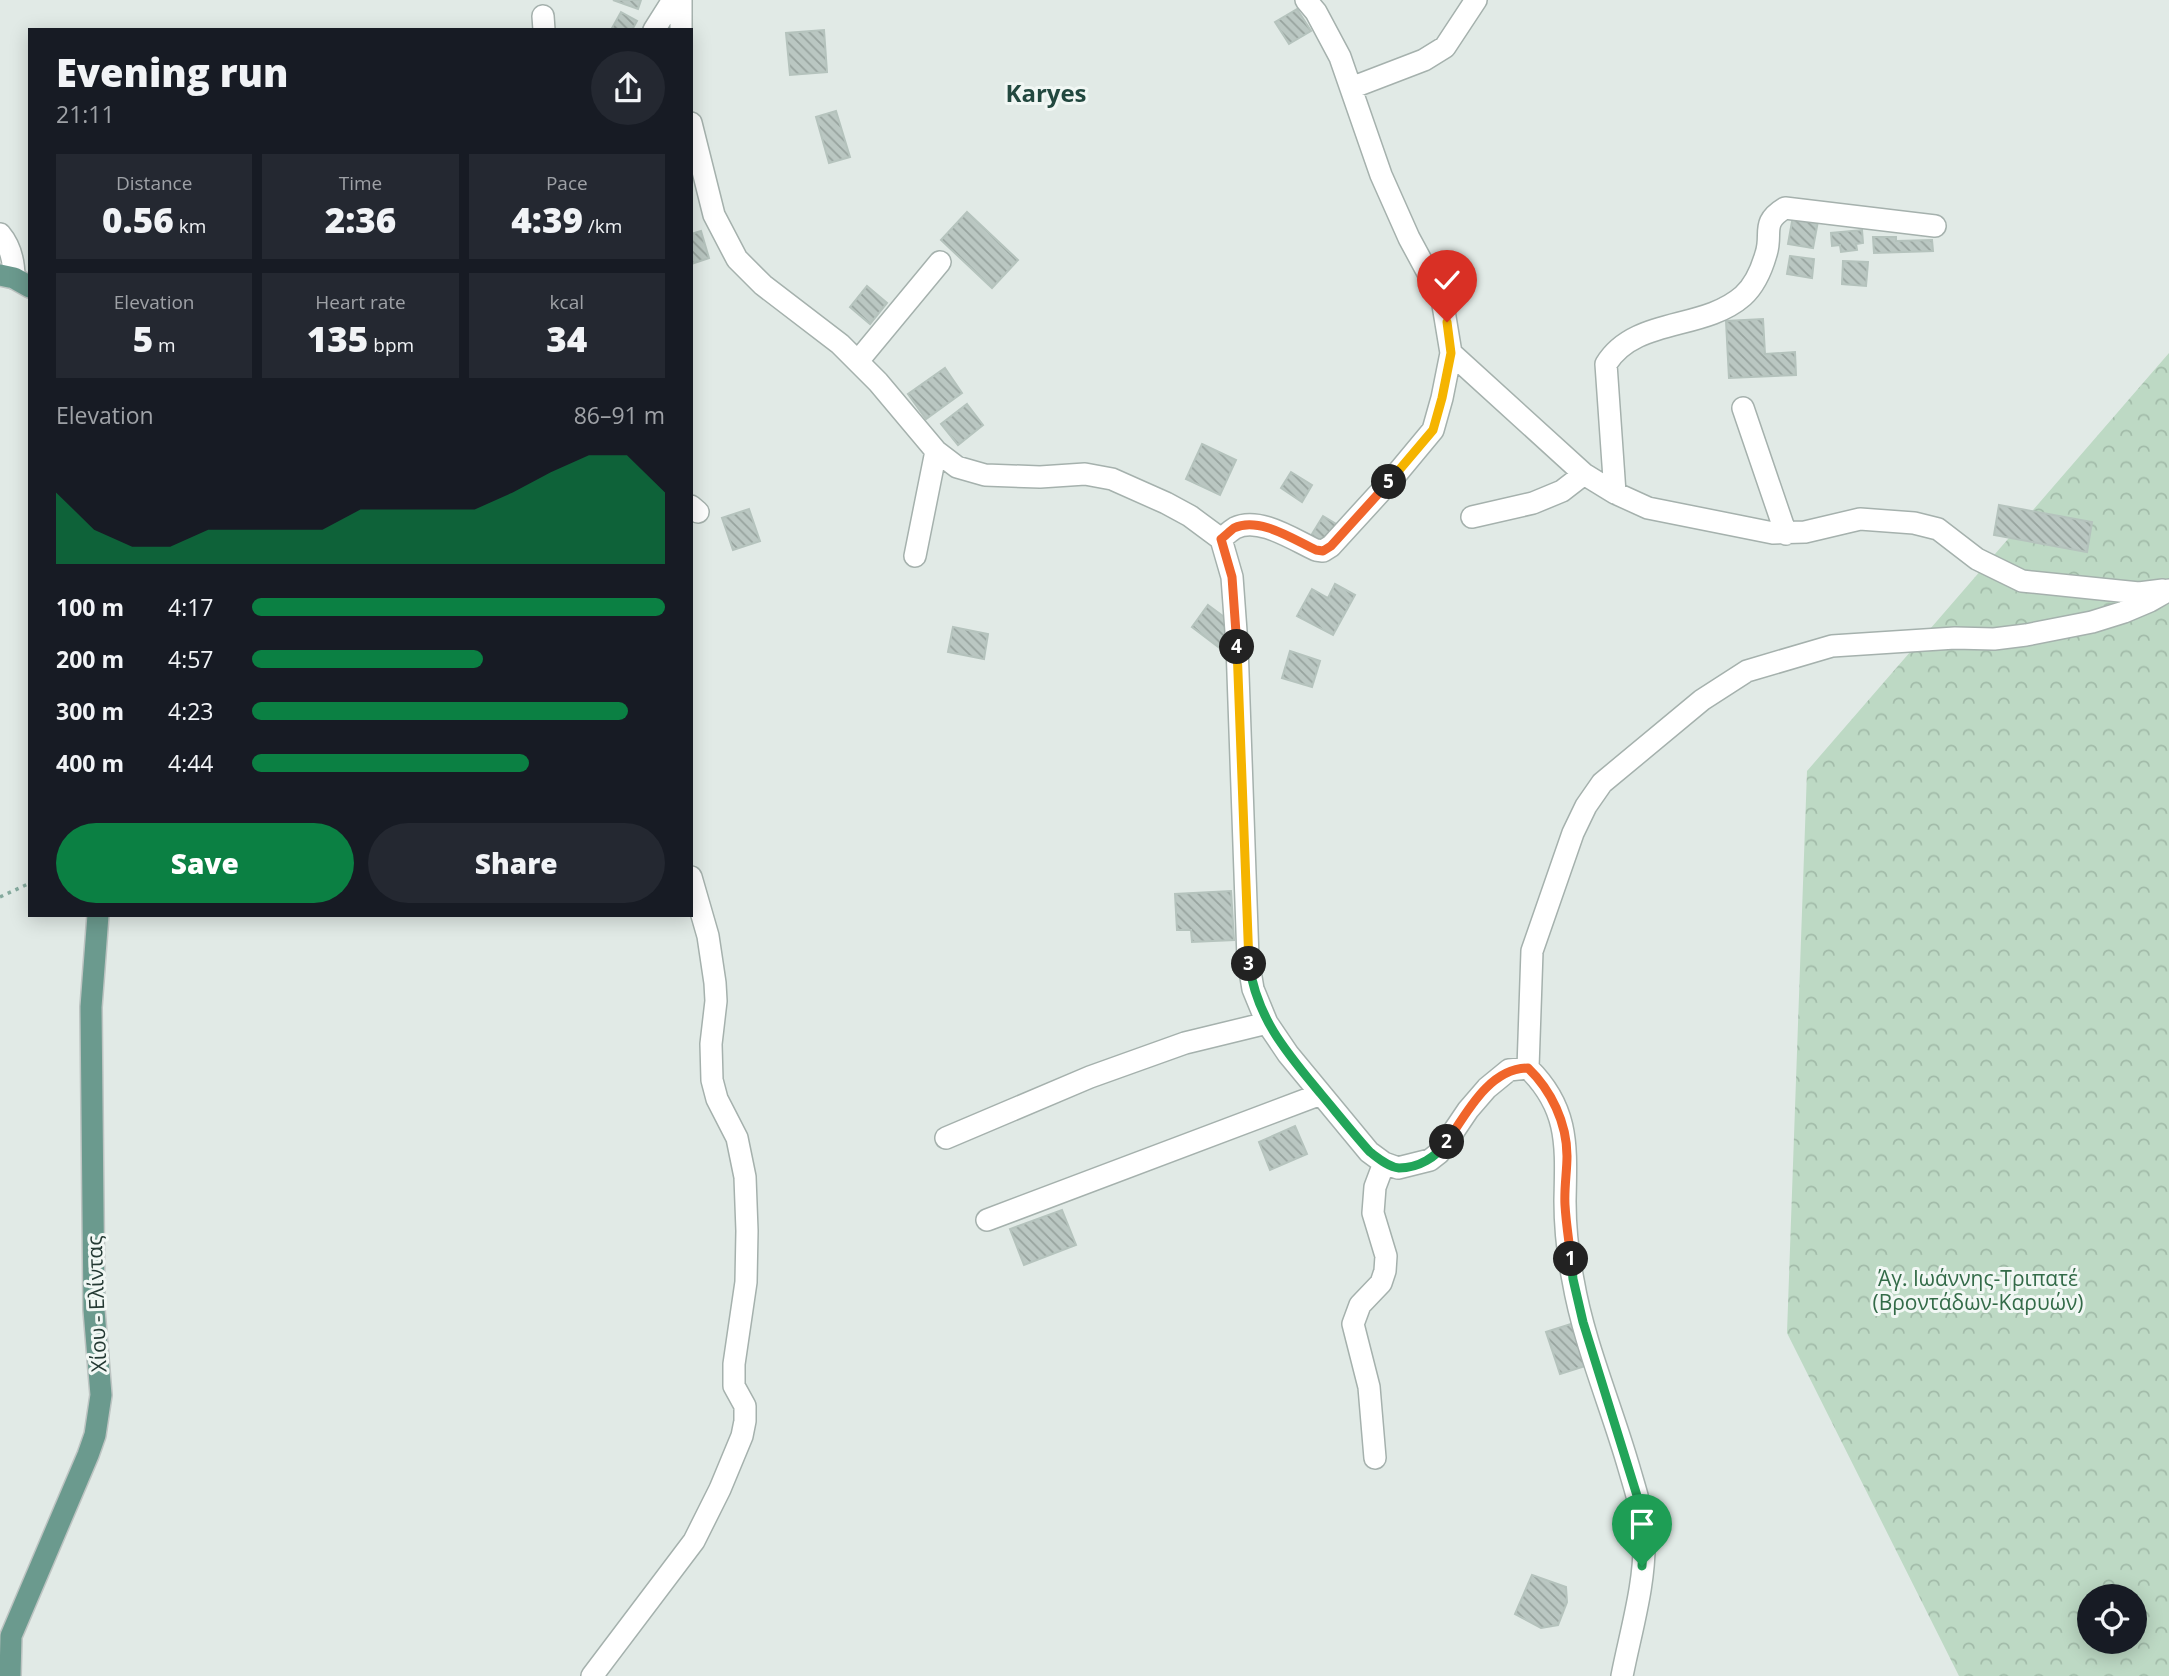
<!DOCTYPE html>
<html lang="en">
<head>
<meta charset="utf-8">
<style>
	body { margin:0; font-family:"Open Sans",sans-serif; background:#242831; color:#f1f3f6; height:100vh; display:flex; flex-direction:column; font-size:26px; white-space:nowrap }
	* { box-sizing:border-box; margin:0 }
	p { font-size:23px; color:#9ea1a6 }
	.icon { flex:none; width:38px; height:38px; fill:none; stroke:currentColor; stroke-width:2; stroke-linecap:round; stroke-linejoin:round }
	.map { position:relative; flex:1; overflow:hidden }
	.sheet { position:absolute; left:28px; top:28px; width:665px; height:889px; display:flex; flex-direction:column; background:#171b24; border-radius:0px; box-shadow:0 4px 18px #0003 }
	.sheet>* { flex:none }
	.controls { position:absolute; left:2077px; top:1584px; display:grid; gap:14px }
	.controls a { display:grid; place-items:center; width:70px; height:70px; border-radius:50%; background:#171b24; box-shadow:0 4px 18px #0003; font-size:35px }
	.pin { position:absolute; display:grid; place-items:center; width:60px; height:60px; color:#fff; margin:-72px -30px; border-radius:50% 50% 50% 0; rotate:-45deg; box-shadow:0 0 7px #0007 }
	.pin .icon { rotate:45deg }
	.km { position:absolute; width:35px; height:35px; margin:-18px; border-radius:50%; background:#222; color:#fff; font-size:19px; line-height:35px; text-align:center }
	.round { display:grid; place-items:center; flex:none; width:74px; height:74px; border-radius:37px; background:#242831 }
	.head { display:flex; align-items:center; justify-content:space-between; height:119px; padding:0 28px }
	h1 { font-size:38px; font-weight:800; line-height:52px }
	.metrics { display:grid; grid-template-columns:repeat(3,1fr); gap:10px; height:119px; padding:7px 28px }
	.metrics div { display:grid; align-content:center; border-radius:0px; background:#242831; text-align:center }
	.metrics b { font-size:35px; font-weight:800 }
	.metrics small { font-size:19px; font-weight:400 }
	.metrics p { font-size:19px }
	.chart { height:196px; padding:14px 28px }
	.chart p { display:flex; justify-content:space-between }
	.chart svg { width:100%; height:126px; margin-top:7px; fill:#0b8043; opacity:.7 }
	.cta { display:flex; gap:14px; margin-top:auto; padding:14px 28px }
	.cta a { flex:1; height:80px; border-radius:42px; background:#0b8043; color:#fff; font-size:28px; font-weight:800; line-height:80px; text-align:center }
	.cta a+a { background:#242831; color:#f1f3f6 }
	ul { padding:0 28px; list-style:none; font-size:23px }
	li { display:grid; grid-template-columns:112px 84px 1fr; align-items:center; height:52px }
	li i { height:18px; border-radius:9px; background:#0b8043 }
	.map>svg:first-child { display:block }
</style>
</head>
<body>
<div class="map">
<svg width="2169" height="1676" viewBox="0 0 2169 1676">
	<defs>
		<pattern id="park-crowns" width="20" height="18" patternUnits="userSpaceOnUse" patternTransform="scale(1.75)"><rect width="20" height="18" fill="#bdd9c4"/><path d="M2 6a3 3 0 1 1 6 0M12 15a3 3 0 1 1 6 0" fill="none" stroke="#a2bba9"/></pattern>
		<pattern id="building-back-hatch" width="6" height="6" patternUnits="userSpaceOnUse" patternTransform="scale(1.75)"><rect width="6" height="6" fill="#bac7c2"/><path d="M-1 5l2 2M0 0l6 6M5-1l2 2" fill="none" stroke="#97a39e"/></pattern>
	</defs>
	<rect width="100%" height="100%" fill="#e1eae6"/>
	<path fill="url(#park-crowns)" fill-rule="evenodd" d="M2169,353V1676H1959L1787,1333L1807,771ZM2090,1596H2135V1642H2090Z"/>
	<path fill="url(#building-back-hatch)" stroke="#b5c3bd" stroke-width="2" d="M613,0H641L638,9Z
		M1297,9L1311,31L1289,44L1275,22Z
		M621,12L637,21L632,30H611Z
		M824,30L827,72L790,75L786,33Z
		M836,111L850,157L829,163L816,117Z
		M967,212L1018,260L992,288L941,240Z
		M1793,216L1818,221L1813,248L1788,244Z
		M1862,230L1863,243L1856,244L1857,250L1841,252L1840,245L1832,246L1831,233Z
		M701,231L709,258L691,264V234Z
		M1873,237H1896V241L1932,240L1933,251L1874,253Z
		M1790,256L1814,259L1812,278L1787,274Z
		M1843,261L1868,262L1866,286L1842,284Z
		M867,286L887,303L870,324L850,307Z
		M1763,319L1765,354L1795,352L1796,375L1729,378L1726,321Z
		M945,368L962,393L926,419L908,394Z
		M967,404L983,425L958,445L941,424Z
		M1202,444L1236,460L1220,495L1186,479Z
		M1291,472L1312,485L1302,502L1281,488Z
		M1999,505L2092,522L2087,552L1994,535Z
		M749,509L760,541L733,550L722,518Z
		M1323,516L1338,525L1324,548L1309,539Z
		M1335,584L1355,595L1333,635L1297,616L1312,589L1328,598Z
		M1208,605L1231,622L1234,640L1225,652L1192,627Z
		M953,627L988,634L984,659L948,652Z
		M1290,651L1320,661L1312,687L1282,678Z
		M1231,891L1234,940L1192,942L1191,930H1177L1175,894Z
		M1295,1126L1307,1154L1270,1170L1259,1142Z
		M1062,1210L1076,1245L1024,1265L1010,1229Z
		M1574,1323L1588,1365L1560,1374L1546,1332Z
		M1532,1575L1566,1587L1567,1602L1558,1625L1541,1628L1515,1614Z"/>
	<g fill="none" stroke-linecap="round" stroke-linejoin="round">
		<g stroke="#a5b1ad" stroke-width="24">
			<path id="minor" d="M543,16L544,30
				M654,30L673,0
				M681,30V0
				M1351,88L1424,60L1445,47L1476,0
				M691,123L714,215L737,259L763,285L840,344L878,382L936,451L957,467L985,475L1040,477L1085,474L1112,479L1166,503L1190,516L1221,539L1232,577L1237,645L1248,959L1253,989L1267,1023L1288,1054L1369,1152L1384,1163L1398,1168L1430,1160L1439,1153L1468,1110L1487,1088L1509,1070L1528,1068C1570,1109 1566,1148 1565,1201C1565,1226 1568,1255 1573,1280C1584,1344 1611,1405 1629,1468C1635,1489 1643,1512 1644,1535C1646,1582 1631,1630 1622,1676
				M0,234C11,247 14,261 14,278
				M1451,353L1584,474L1615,493L1648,508L1773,533L1805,532L1860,519L1914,523L1938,529L1977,559L2022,581L2139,593L2163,590
				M858,361L940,262
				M1743,408L1786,534
				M1615,493L1606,364C1635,317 1703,331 1743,296C1754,286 1762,268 1766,254C1773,233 1760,223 1785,208L1935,226
				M691,506L698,512
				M1472,517L1533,503L1562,491L1584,474
				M1221,539C1225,536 1230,531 1235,528C1259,516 1294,540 1316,550L1323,551L1331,546L1394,477L1433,430L1442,398L1451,353L1442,299L1409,238L1381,175L1340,57L1316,12L1306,0
				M915,556L936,451
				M1528,1068L1532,951L1573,833L1586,806L1602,783L1702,700L1747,671L1832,646L1955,638L1994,639L2026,635L2092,622L2124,612L2150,601L2169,590
				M946,1138L1090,1077L1185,1043L1267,1023
				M987,1220L1321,1094
				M1375,1458L1369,1387L1353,1324L1360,1305L1381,1283L1385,1271L1386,1256L1373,1213L1375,1187L1384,1163
				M592,1676L694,1541L720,1489L742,1436L745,1421V1406L734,1386V1364L746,1282L747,1231L745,1177L737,1138L717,1099L712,1080L711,1044L716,1001L715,983L708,936L691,877"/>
		</g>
		<g stroke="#bdc4c2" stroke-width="24">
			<path id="major" d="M0,275L14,278L30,287
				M10,1676L11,1636L88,1455L95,1435L101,1395L94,1310L91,1007L98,915"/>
		</g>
		<path stroke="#85aa9e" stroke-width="3.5" stroke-dasharray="3.5 5" stroke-linecap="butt" d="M0,897L30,883"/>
		<use href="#minor" stroke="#fff" stroke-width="21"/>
		<use href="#major" stroke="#6b9a8e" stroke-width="21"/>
	</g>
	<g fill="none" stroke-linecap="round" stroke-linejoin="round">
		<g stroke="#fff" stroke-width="14">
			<path id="split-1" d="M1571,1259L1573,1279L1583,1322L1639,1502L1644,1534L1642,1566"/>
		</g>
		<g stroke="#fff" stroke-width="14">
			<path id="split-2" d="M1447,1142C1466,1114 1489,1068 1528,1068C1551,1090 1567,1123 1567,1156C1567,1172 1564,1188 1565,1205C1566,1223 1569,1241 1571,1259"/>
		</g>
		<g stroke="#fff" stroke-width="14">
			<path id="split-3" d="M1249,964C1257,1019 1287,1053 1321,1094C1337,1113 1353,1133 1370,1152C1378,1158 1388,1167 1399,1168C1419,1168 1436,1157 1447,1142"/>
		</g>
		<g stroke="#fff" stroke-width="14">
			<path id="split-4" d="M1237,647L1249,964"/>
		</g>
		<g stroke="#fff" stroke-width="14">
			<path id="split-5" d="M1237,647L1232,577L1221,539C1225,536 1230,531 1234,528C1259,516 1294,540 1316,550L1323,551L1331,546L1389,482"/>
		</g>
		<g stroke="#fff" stroke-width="14">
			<path id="split-6" d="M1389,482L1433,430L1442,398L1451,353L1447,322"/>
		</g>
		<use href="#split-1" stroke="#22a559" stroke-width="9"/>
		<use href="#split-2" stroke="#f0652b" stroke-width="9"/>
		<use href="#split-3" stroke="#22a559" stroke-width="9"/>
		<use href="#split-4" stroke="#f5b400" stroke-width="9"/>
		<use href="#split-5" stroke="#f0652b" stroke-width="9"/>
		<use href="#split-6" stroke="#f5b400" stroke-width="9"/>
	</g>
	<g text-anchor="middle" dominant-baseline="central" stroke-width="6" stroke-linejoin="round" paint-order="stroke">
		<g font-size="21" fill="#336b48" stroke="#f1f7f4">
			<text x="1978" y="1278">Άγ. Ιωάννης-Τριπατέ<tspan x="1978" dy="24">(Βροντάδων-Καρυών)</tspan></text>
		</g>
		<g font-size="21" fill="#243933" stroke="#f1f7f4">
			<text transform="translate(96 1304) rotate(-92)">Χίου - Ελίντας</text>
		</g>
		<g font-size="24" font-weight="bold" fill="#22483f" stroke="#f1f7f4">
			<text x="1046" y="92">Karyes</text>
		</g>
	</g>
</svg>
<div class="controls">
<a><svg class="icon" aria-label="locate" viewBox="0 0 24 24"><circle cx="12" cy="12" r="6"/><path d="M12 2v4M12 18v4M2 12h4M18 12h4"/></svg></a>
</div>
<div class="pin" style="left:1642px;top:1566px;background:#1e9e55"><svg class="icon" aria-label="arrive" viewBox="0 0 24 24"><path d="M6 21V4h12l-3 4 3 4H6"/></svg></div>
<div class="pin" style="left:1447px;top:322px;background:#d93025"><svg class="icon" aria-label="check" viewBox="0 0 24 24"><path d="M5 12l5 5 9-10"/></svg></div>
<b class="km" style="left:1571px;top:1259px">1</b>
<b class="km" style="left:1447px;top:1142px">2</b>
<b class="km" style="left:1249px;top:964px">3</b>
<b class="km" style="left:1237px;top:647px">4</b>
<b class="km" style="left:1389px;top:482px">5</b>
<section class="sheet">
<div class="head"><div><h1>Evening run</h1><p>21:11</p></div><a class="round"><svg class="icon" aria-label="share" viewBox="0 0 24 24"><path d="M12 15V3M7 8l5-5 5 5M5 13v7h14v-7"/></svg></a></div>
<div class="metrics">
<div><p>Distance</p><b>0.56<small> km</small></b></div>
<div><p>Time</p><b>2:36</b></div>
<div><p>Pace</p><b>4:39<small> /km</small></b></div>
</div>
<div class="metrics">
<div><p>Elevation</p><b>5<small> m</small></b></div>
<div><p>Heart rate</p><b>135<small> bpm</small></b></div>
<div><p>kcal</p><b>34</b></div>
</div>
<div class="chart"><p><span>Elevation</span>86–91 m</p>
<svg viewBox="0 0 160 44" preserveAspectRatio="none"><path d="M0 44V19L10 32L20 38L30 38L40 32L50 32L60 32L70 32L80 25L90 25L100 25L110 25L120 19L130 12L140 6L150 6L160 19V44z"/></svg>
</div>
<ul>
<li><b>100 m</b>4:17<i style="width:100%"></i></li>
<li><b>200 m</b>4:57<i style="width:56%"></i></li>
<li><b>300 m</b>4:23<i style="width:91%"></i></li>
<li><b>400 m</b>4:44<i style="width:67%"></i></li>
</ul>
<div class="cta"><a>Save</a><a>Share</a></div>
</section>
</div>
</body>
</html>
